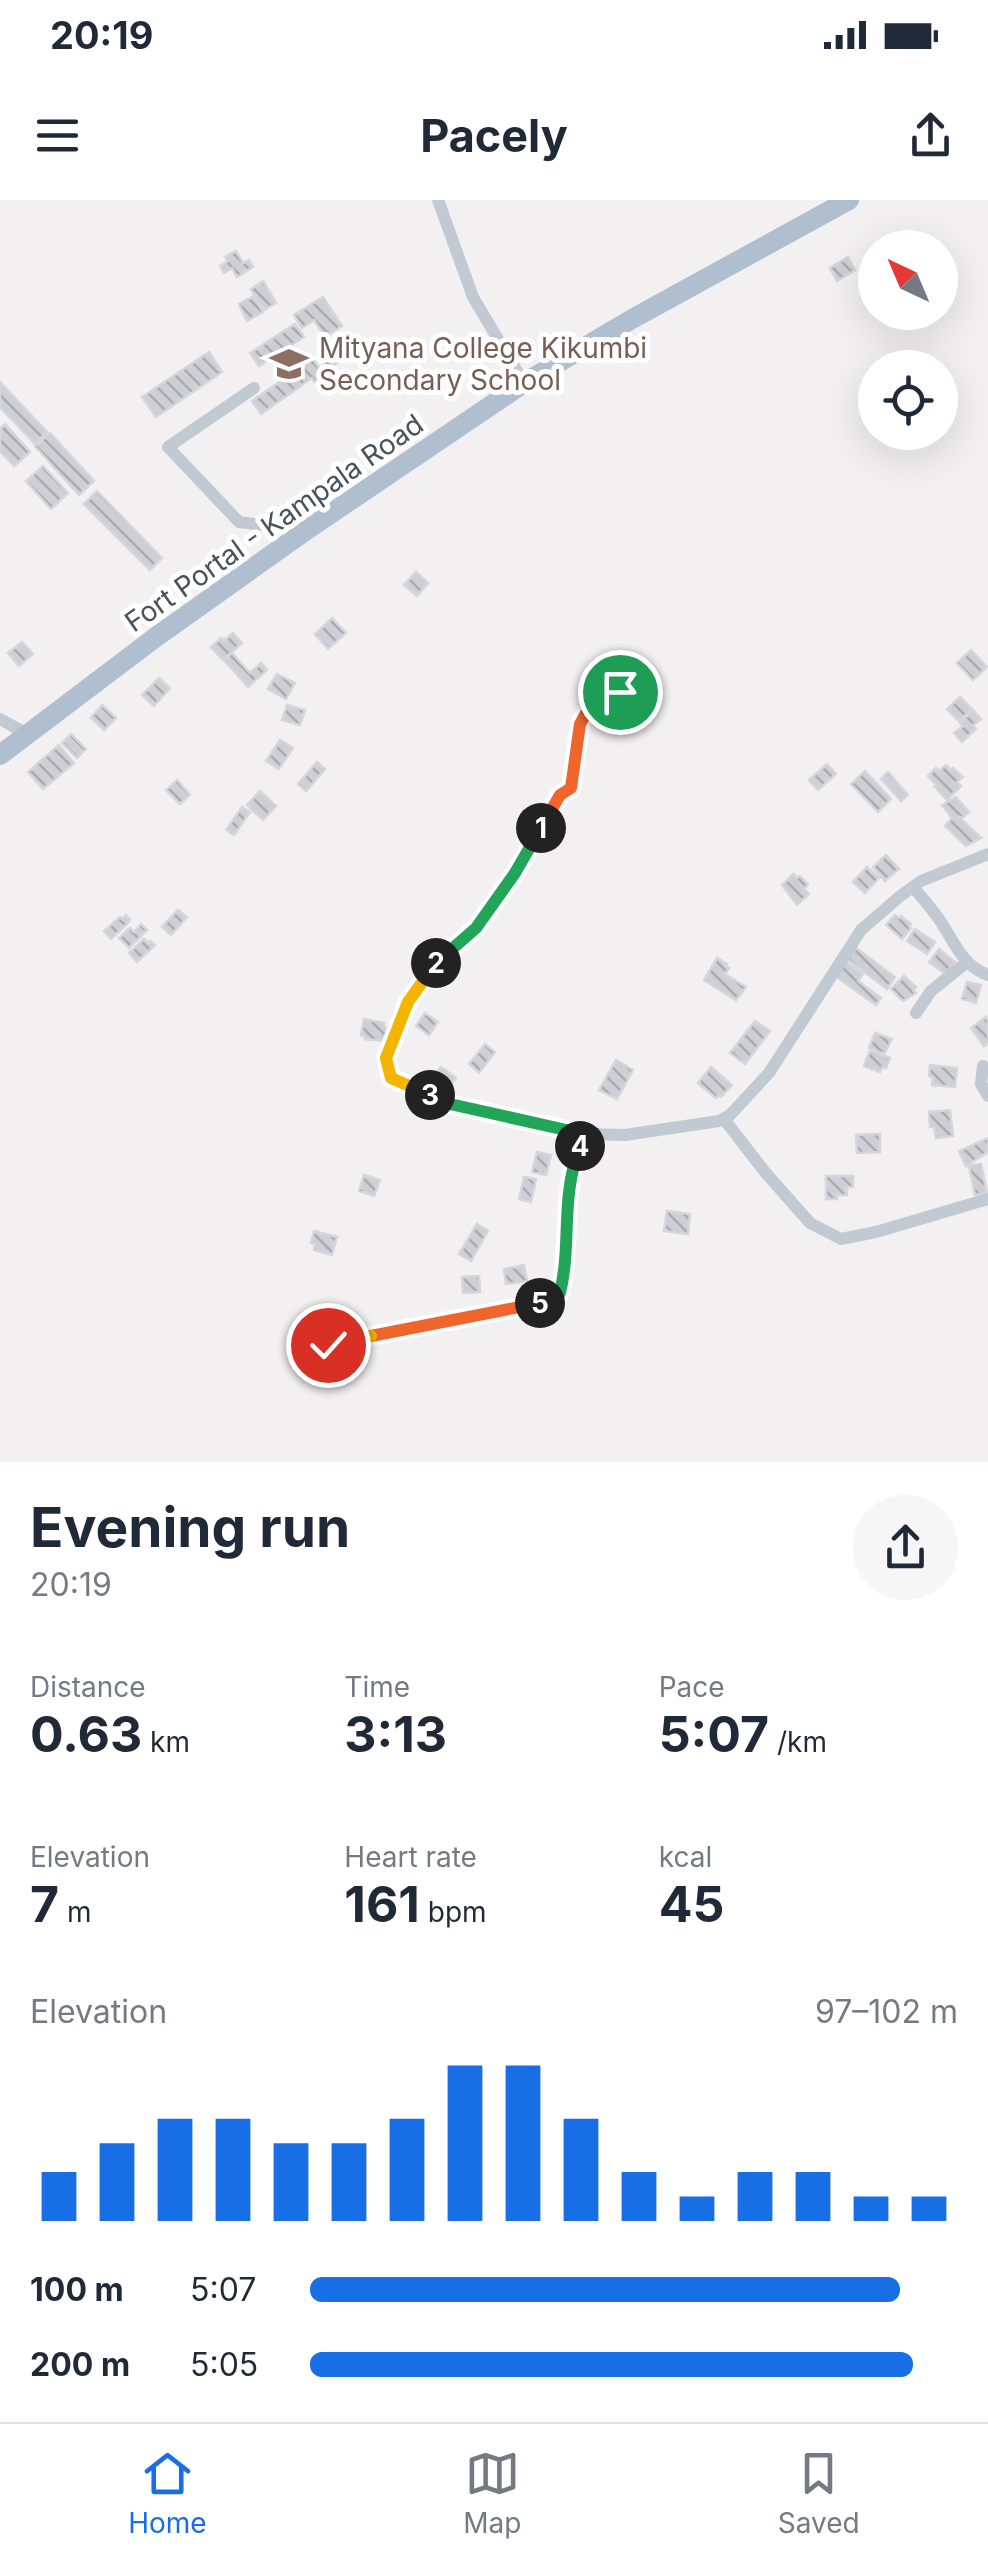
<!DOCTYPE html>
<html lang="en">
<head>
<meta charset="utf-8">
<style>
	body { margin:0; font-family:Inter,sans-serif; background:#f6f6f7; color:#1f2937; height:100vh; display:flex; flex-direction:column; font-size:38px; white-space:nowrap }
	* { box-sizing:border-box; margin:0 }
	p { font-size:32px; color:#747a83 }
	.icon { flex:none; width:55px; height:55px; fill:none; stroke:currentColor; stroke-width:2; stroke-linecap:round; stroke-linejoin:round }
	.map { position:relative; height:1262px; overflow:hidden }
	.panel { display:flex; flex-direction:column; background:#fff; flex:1 }
	.panel>* { flex:none }
	.needle { width:65px; rotate:316deg }
	.controls { position:absolute; left:858px; top:30px; display:grid; gap:20px }
	.controls a { display:grid; place-items:center; width:100px; height:100px; border-radius:50%; background:#fff; box-shadow:0 10px 40px #0002; font-size:50px }
	.pin { position:absolute; display:grid; place-items:center; width:85px; height:85px; color:#fff; margin:-42px; border:5px solid #fff; border-radius:50%; box-shadow:0 2px 10px #0007 }
	.km { position:absolute; width:50px; height:50px; margin:-25px; border-radius:50%; background:#222; color:#fff; font-size:28px; line-height:50px; text-align:center }
	.round { display:grid; place-items:center; flex:none; width:105px; height:105px; border-radius:52px; background:#f6f6f7 }
	.head { display:flex; align-items:center; justify-content:space-between; height:170px; padding:0 30px }
	h1 { font-size:55px; font-weight:700; line-height:75px }
	.metrics { display:grid; grid-template-columns:repeat(3,1fr); gap:15px; height:170px; padding:10px 30px }
	.metrics div { display:grid; align-content:center }
	.metrics b { font-size:50px; font-weight:700 }
	.metrics small { font-size:28px; font-weight:400 }
	.metrics p { font-size:28px }
	.chart { height:280px; padding:20px 30px }
	.chart p { display:flex; justify-content:space-between }
	.chart svg { width:100%; height:180px; margin-top:10px; stroke:#176ee5; stroke-width:6 }
	ul { padding:0 30px; list-style:none; font-size:32px }
	li { display:grid; grid-template-columns:160px 120px 1fr; align-items:center; height:75px }
	li i { height:25px; border-radius:12px; background:#176ee5 }
	.status { display:flex; justify-content:space-between; align-items:center; height:70px; padding:0 50px; background:#fff; direction:ltr }
	.status svg { height:28px; fill:currentColor }
	header { display:flex; justify-content:space-between; align-items:center; height:130px; padding:0 30px; background:#fff; font-size:45px; font-weight:700 }
	.tab-bar { display:flex; justify-content:space-around; align-items:center; height:140px; border-top:2px solid #e0e1e3; background:#fff; font-size:28px; color:#747a83 }
	.tab-bar a { display:grid; justify-items:center; gap:5px }
	.tab-bar .active { color:#176ee5 }
	.map>svg:first-child { display:block }
</style>
</head>
<body>
<div class="status"><b>20:19</b><svg viewBox="0 0 49 12"><path d="M0 12V9h3v3zM5 12V6h3v6zM10 12V3h3v9zM15 12V0h3v12zM26 1h20v11H26zM47 4h2v5h-2z"/></svg></div>
<header><svg class="icon" aria-label="menu" viewBox="0 0 24 24"><path d="M4 6h16M4 12h16M4 18h16"/></svg>Pacely<svg class="icon" aria-label="share" viewBox="0 0 24 24"><path d="M12 15V3M7 8l5-5 5 5M5 13v7h14v-7"/></svg></header>
<div class="map">
<svg width="988" height="1262" viewBox="0 0 988 1262">
	<defs>
		<pattern id="building-back-hatch" width="6" height="6" patternUnits="userSpaceOnUse" patternTransform="scale(2.5)"><rect width="6" height="6" fill="#cdcfd5"/><path d="M-1 5l2 2M0 0l6 6M5-1l2 2" fill="none" stroke="#a8abb0"/></pattern>
	</defs>
	<rect width="100%" height="100%" fill="#f2f0f0"/>
	<path fill="url(#building-back-hatch)" stroke="#d4d6db" stroke-width="2.5" d="M236,51L243,63L249,60L253,67L237,77L232,68L224,73L220,66L228,61L225,57Z
		M848,57L855,70L837,81L830,68Z
		M263,81L276,103L264,110L251,89Z
		M254,96L263,112L247,121L239,104Z
		M323,97L342,126L325,137L314,120L302,128L294,115Z
		M295,124L304,137L259,166L250,153Z
		M348,133L358,148L328,169L318,154Z
		M209,152L222,172L156,217L142,197Z
		M313,159L324,175L314,182L312,178L261,214L252,201Z
		M0,182L47,232L35,244L0,207Z
		M5,224L30,252L14,266L0,251V229Z
		M50,233L94,281L79,295L35,246Z
		M43,266L68,293L51,309L26,281Z
		M97,291L162,358L150,370L84,304Z
		M416,372L428,383L417,396L404,385Z
		M332,418L346,433L328,449L315,434Z
		M233,433L242,443L223,460L211,447L221,438L224,441Z
		M22,442L33,454L19,466L8,453Z
		M971,450L987,467L973,480L957,463Z
		M232,453L250,473L261,463L267,470L248,487L224,460Z
		M277,474L295,483L286,499L268,489Z
		M159,478L170,488L154,506L142,495Z
		M960,497L972,509L959,521L947,509Z
		M102,505L116,518L104,530L91,518Z
		M287,505L305,510L300,525L282,520Z
		M973,510L981,519L973,525L976,529L962,542L954,533L963,526L960,523Z
		M71,534L86,549L77,558L62,543Z
		M280,540L293,548L279,569L266,561Z
		M59,545L74,563L43,589L28,572Z
		M317,562L325,569L306,591L298,584Z
		M827,564L836,574L818,590L809,580Z
		M946,565L951,570L953,568L963,577L957,582L961,586L947,600L934,586L936,584L928,576L936,568L939,571Z
		M865,571L891,599L878,612L851,584Z
		M888,572L908,595L901,601L881,579Z
		M177,580L190,595L180,604L166,590Z
		M260,591L276,606L263,620L247,605Z
		M956,597L969,612L962,618L958,616L981,638L966,646L945,626L952,618L942,605Z
		M242,607L250,612L234,635L226,630Z
		M886,655L899,669L885,681L873,667Z
		M867,667L879,678L865,693L853,682Z
		M793,674L797,678L800,676L808,684L804,689L809,694L797,705L782,685Z
		M178,710L187,717L171,735L162,727Z
		M126,715L130,720L127,724L111,739L104,731L120,717L122,719Z
		M895,715L899,718L901,716L911,724L909,726L911,728L902,739L886,725Z
		M141,724L147,730L129,748L119,738L130,728L134,732Z
		M915,729L935,742L927,754L907,741Z
		M144,739L148,743L150,741L155,745L137,762L129,753Z
		M856,748L895,777L887,789L847,759Z
		M939,749L955,762L945,774L929,762Z
		M717,758L727,764L725,766L729,768L725,774L746,787L736,800L704,780Z
		M846,762L863,774L858,781L881,798L876,805L835,776Z
		M904,776L916,787L913,790L916,793L903,801L891,789Z
		M967,782L981,785L976,803L962,799Z
		M425,813L438,822L429,835L416,826Z
		M986,817L988,821V843L984,846L971,828Z
		M364,819L384,823V827L388,828L385,841L365,839V836L361,835Z
		M755,821L770,831L745,864L730,853Z
		M875,833L892,839L884,854L869,848Z
		M485,844L495,852L479,873L469,864Z
		M870,850L890,858L886,868L882,867L880,872L864,866Z
		M616,860L633,870L617,899L599,890Z
		M930,865L957,868L955,887L932,885L933,877L929,876Z
		M441,867L456,878L447,890L432,880Z
		M711,867L732,885L721,897L719,895L716,898L698,883Z
		M950,910L953,936L936,938L934,927H930L929,912Z
		M880,934V952L857,953L856,935Z
		M988,938V952L966,966L959,951Z
		M537,952L551,955L546,975L532,972Z
		M981,964L987,993L975,995L969,966Z
		M364,975L380,980L374,996L359,991Z
		M826,976H853V987H847V995H837V999H826Z
		M524,977L536,979L531,1002L519,999Z
		M667,1011L690,1014L688,1034L664,1031Z
		M477,1024L488,1031L471,1061L459,1054Z
		M314,1031L337,1037L332,1055L314,1050L315,1044L311,1043Z
		M524,1065L527,1081L506,1084L504,1069Z
		M479,1076L480,1092L463,1093L462,1077Z"/>
	<g fill="none" stroke-linecap="round" stroke-linejoin="round">
		<path stroke="#c1cad2" stroke-width="12" d="M438,0L473,97L524,183
			M254,188L168,247L239,322L305,331
			M620,491L593,501L580,524L571,588L560,595L515,673L476,728L434,765L409,802L387,859L391,878L450,904L585,934L625,935L719,921L730,915L769,873L861,730L899,697L921,681L988,654
			M0,519L29,535
			M913,687C924,700 936,713 944,727C956,746 965,767 988,775
			M916,813L931,791L967,762
			M983,866L981,884L988,896
			M724,919L765,972L810,1023L841,1039L876,1032L988,999
			M329,1145L543,1102L560,1093C569,1053 562,1012 570,972C573,960 580,947 585,934"/>
		<path stroke="#b0bfcf" stroke-width="20" d="M0,555L156,437L305,331L524,183L632,119L849,0"/>
	</g>
	<g fill="none" stroke-linecap="round" stroke-linejoin="round">
		<g stroke="#fff" stroke-width="20">
			<path id="split-1" d="M541,628L560,595L571,588L580,524L593,501L620,492"/>
		</g>
		<g stroke="#fff" stroke-width="20">
			<path id="split-2" d="M436,763L476,728L515,673L541,628"/>
		</g>
		<g stroke="#fff" stroke-width="20">
			<path id="split-3" d="M430,895L391,878L386,858L408,802L436,763"/>
		</g>
		<g stroke="#fff" stroke-width="20">
			<path id="split-4" d="M430,895L450,904L584,934L580,946"/>
		</g>
		<g stroke="#fff" stroke-width="20">
			<path id="split-5" d="M540,1103L560,1093C572,1042 560,999 580,946"/>
		</g>
		<g stroke="#fff" stroke-width="20">
			<path id="split-6" d="M371,1136L540,1103"/>
		</g>
		<g stroke="#fff" stroke-width="20">
			<path id="split-7" d="M328,1145L371,1136"/>
		</g>
		<use href="#split-1" stroke="#f0652b" stroke-width="12"/>
		<use href="#split-2" stroke="#22a559" stroke-width="12"/>
		<use href="#split-3" stroke="#f5b400" stroke-width="12"/>
		<use href="#split-4" stroke="#22a559" stroke-width="12"/>
		<use href="#split-5" stroke="#22a559" stroke-width="12"/>
		<use href="#split-6" stroke="#f0652b" stroke-width="12"/>
		<use href="#split-7" stroke="#f5b400" stroke-width="12"/>
	</g>
	<defs>
		<g id="school-bare" transform="scale(3)"><path d="M0-5L7-2L0 1L-7-2ZM-4 1L0 2.5L4 1V4Q0 6-4 4Z" fill="#8d6e63" stroke="#fff" stroke-width="2.5" paint-order="stroke"/></g>
	</defs>
	<g fill-rule="evenodd">
		<use href="#school-bare" x="289" y="164"/>
	</g>
	<g text-anchor="middle" dominant-baseline="central" stroke-width="10" stroke-linejoin="round" paint-order="stroke">
		<g font-size="28" fill="#785e54" stroke="#fff" text-anchor="start">
			<text x="319" y="148">Mityana College Kikumbi<tspan x="319" dy="32">Secondary School</tspan></text>
		</g>
		<g font-size="28" fill="#48535e" stroke="#fff">
			<text transform="translate(274 323) rotate(-35)">Fort Portal - Kampala Road</text>
		</g>
	</g>
</svg>
<div class="controls">
<a><svg class="needle" viewBox="-14 -14 28 28"><path d="M0-13l5 13h-10z" fill="#e53935"/><path d="M0 13l5-13h-10z" fill="#747a83"/></svg></a>
<a><svg class="icon" aria-label="locate" viewBox="0 0 24 24"><circle cx="12" cy="12" r="6"/><path d="M12 2v4M12 18v4M2 12h4M18 12h4"/></svg></a>
</div>
<div class="pin" style="left:620px;top:492px;background:#1e9e55"><svg class="icon" aria-label="arrive" viewBox="0 0 24 24"><path d="M6 21V4h12l-3 4 3 4H6"/></svg></div>
<div class="pin" style="left:328px;top:1145px;background:#d93025"><svg class="icon" aria-label="check" viewBox="0 0 24 24"><path d="M5 12l5 5 9-10"/></svg></div>
<b class="km" style="left:541px;top:628px">1</b>
<b class="km" style="left:436px;top:763px">2</b>
<b class="km" style="left:430px;top:895px">3</b>
<b class="km" style="left:580px;top:946px">4</b>
<b class="km" style="left:540px;top:1103px">5</b>
</div>
<section class="panel">
<div class="head"><div><h1>Evening run</h1><p>20:19</p></div><a class="round"><svg class="icon" aria-label="share" viewBox="0 0 24 24"><path d="M12 15V3M7 8l5-5 5 5M5 13v7h14v-7"/></svg></a></div>
<div class="metrics">
<div><p>Distance</p><b>0.63<small> km</small></b></div>
<div><p>Time</p><b>3:13</b></div>
<div><p>Pace</p><b>5:07<small> /km</small></b></div>
</div>
<div class="metrics">
<div><p>Elevation</p><b>7<small> m</small></b></div>
<div><p>Heart rate</p><b>161<small> bpm</small></b></div>
<div><p>kcal</p><b>45</b></div>
</div>
<div class="chart"><p><span>Elevation</span>97–102 m</p>
<svg viewBox="0 0 160 44" preserveAspectRatio="none"><path d="M5 44V32M15 44V25M25 44V19M35 44V19M45 44V25M55 44V25M65 44V19M75 44V6M85 44V6M95 44V19M105 44V32M115 44V38M125 44V32M135 44V32M145 44V38M155 44V38"/></svg>
</div>
<ul>
<li><b>100 m</b>5:07<i style="width:91%"></i></li>
<li><b>200 m</b>5:05<i style="width:93%"></i></li>
</ul>
</section>
<nav class="tab-bar">
<a class="active"><svg class="icon" aria-label="home" viewBox="0 0 24 24"><path d="M3 11l9-7 9 7M6 9v11h12V9"/></svg>Home</a>
<a><svg class="icon" aria-label="map" viewBox="0 0 24 24"><path d="M3 6l6-2 6 2 6-2v14l-6 2-6-2-6 2zM9 4v14M15 6v14"/></svg>Map</a>
<a><svg class="icon" aria-label="saved" viewBox="0 0 24 24"><path d="M7 4h10v16l-5-4-5 4z"/></svg>Saved</a>
</nav>
</body>
</html>
